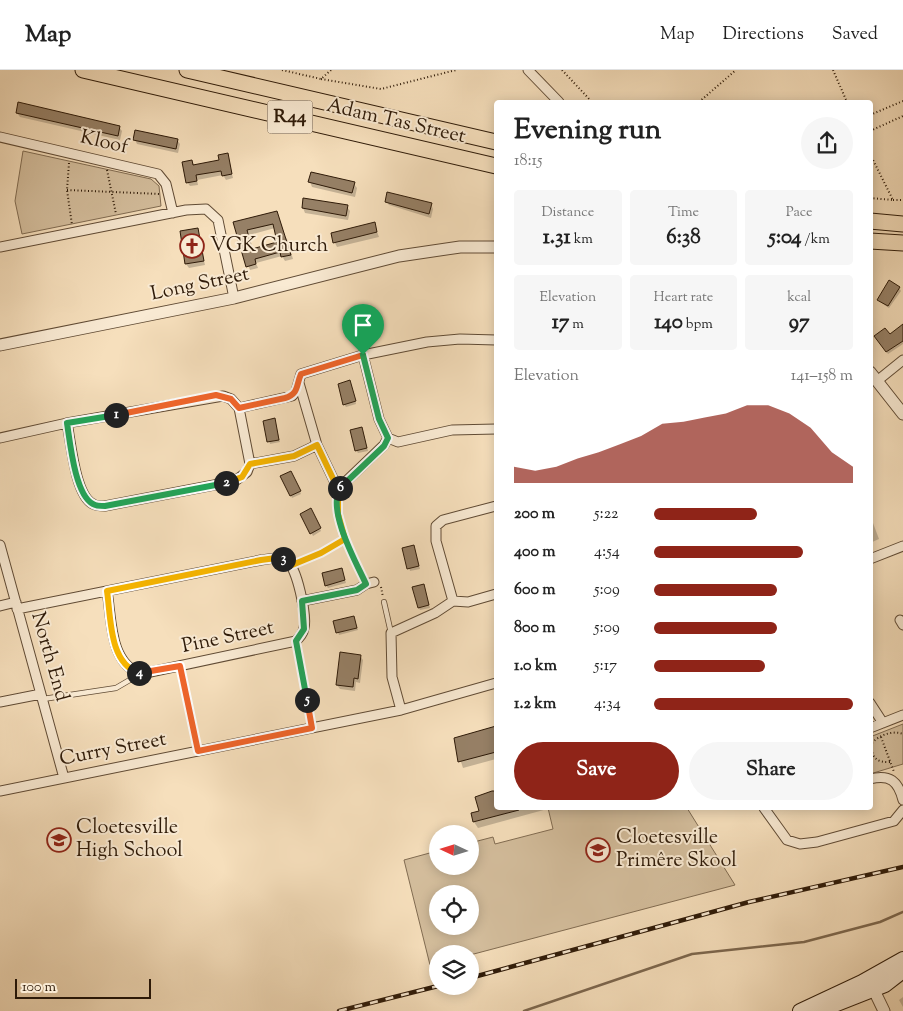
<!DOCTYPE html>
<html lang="en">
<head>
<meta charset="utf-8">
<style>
	body { margin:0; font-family:"Sorts Mill Goudy",serif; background:#f6f6f6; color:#222; height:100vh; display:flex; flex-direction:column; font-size:19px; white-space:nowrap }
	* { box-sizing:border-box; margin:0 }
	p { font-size:16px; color:#767676 }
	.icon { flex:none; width:28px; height:28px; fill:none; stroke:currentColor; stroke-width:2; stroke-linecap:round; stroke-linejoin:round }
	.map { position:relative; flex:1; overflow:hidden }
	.drawer { position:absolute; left:494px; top:30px; width:379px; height:710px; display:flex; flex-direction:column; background:#fff; border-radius:5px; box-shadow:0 2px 12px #0003 }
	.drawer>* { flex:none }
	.needle { width:32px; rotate:274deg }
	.controls { position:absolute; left:429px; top:755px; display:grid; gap:10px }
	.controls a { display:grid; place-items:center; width:50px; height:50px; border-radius:50%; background:#fff; box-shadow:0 2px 12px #0003; font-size:25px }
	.scale { position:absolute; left:15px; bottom:12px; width:136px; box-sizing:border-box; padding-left:5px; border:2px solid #2e1a08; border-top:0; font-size:14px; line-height:18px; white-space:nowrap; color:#2e1a08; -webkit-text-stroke:4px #f9ead3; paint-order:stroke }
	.pin { position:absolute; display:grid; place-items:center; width:42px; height:42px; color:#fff; margin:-51px -21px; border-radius:50% 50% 50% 0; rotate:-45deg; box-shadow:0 0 5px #0007 }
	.pin .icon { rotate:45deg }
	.km { position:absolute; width:25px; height:25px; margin:-12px; border-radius:50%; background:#222; color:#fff; font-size:14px; line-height:25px; text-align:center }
	.round { display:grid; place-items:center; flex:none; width:52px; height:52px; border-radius:26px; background:#f6f6f6 }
	.summary { display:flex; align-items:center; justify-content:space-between; height:85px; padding:0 20px }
	h1 { font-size:28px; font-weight:800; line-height:38px }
	.metrics { display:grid; grid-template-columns:repeat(3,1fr); gap:8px; height:85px; padding:5px 20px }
	.metrics div { display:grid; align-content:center; border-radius:5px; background:#f6f6f6; text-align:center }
	.metrics b { font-size:21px; font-weight:800 }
	.metrics small { font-size:14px; font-weight:400 }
	.metrics p { font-size:14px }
	.chart { height:140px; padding:10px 20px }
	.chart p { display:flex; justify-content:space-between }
	.chart svg { width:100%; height:90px; margin-top:5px; fill:#8f2418; opacity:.7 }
	.cta { display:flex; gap:10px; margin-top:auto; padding:10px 20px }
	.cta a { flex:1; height:58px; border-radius:30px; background:#8f2418; color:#fff; font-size:20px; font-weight:800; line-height:58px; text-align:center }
	.cta a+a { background:#f6f6f6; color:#222 }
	ul { padding:0 20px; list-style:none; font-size:16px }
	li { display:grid; grid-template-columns:80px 60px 1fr; align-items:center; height:38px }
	li i { height:12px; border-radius:6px; background:#8f2418 }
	header { display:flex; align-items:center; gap:30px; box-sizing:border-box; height:70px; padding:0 25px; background:#fff; border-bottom:1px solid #e0e0e0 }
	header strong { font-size:24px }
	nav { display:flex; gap:28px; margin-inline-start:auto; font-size:18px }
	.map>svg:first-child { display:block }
</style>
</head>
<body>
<header>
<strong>Map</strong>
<nav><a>Map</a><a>Directions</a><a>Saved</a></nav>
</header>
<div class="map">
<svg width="903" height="941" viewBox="0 0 903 941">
	<rect width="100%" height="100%" fill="#f6dfbc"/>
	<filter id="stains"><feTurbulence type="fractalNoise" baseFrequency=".004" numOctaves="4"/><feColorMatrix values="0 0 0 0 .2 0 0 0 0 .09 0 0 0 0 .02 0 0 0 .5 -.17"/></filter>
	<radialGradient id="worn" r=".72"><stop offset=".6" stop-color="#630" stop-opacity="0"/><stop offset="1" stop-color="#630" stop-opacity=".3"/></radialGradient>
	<path fill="#d4be9d" stroke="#816c52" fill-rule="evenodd" d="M23,81L151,109L159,116L161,136L22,164L15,131Z
		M903,654V694L870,704V667Z
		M548,738H687L735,815L470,885L438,884L437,894L430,895L404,790L437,781L438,796H470V773L493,767L495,774L553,759ZM438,824H470V856H438Z"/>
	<path fill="#0003" fill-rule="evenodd" d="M17,43L119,57L122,61L120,70L20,47Z
		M135,70H177L180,74L178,83L137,74Z
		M227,85L233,108L226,110L223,105L197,110L198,115L190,116L187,112L192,91L195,96L221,91Z
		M310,112L354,114L357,118L355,127L312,117Z
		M304,129L347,137L350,141L348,150L305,143L303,138Z
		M386,131L431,134L433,139L431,148L389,135Z
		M276,142L283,165L287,169L293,189L285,191L282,186L256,193L258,198L250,200L234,153ZM275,158L279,173L253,180L249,165Z
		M374,153L379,167L337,177L335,173L332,164Z
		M197,159L205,195L189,198L186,194Z
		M899,218L901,221L889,238L880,232L879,230Z
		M903,256V274L888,284L876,266H890Z
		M351,314L356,334L346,337L344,334Z
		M275,350L280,372L270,374L265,352Z
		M363,361L368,381L358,383L356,380Z
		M291,403L301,424L292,428L282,407Z
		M311,440L321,461L313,466L302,444Z
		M870,445L879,469L870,473Z
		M404,479H415L420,499L410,501Z
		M342,499L346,513L328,518L326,515Z
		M425,518L430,538L420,540L419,538Z
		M354,547L358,560L339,565L334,552Z
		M360,586L363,590L360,613L356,612L355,621L340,619L337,615Z
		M496,658V689L463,698L454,670Z
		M496,722V738H551L478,758L474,752L480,742L477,727Z
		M903,927V937L899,930Z"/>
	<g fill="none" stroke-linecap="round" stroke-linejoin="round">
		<path stroke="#7d684f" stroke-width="2.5" d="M524,941L692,884L804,872L880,852L903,842"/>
	</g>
	<path fill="#968066" stroke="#2e1a08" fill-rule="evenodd" d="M18,32L120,56L118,66L16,43Z
		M135,60L178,69L176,79L133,70Z
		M228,83L232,104L222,106L221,101L196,105L197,111L186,113L182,92L192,90L193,95L219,90L218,85Z
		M311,102L355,112L352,123L308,112Z
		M387,122L432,133L429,144L385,132Z
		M303,128L348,135L346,146L302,138Z
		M277,141L291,185L281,187L280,182L255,189L256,194L246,197L233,152ZM273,154L277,172L252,179L247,160Z
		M375,152L377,162L333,173L331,163Z
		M198,158L204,191L185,194L180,161Z
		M889,210L900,217L888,236L877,230Z
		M903,254V271L886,282L874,266L885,258L890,264Z
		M350,310L356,331L343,335L338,314Z
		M275,348L279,370L267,372L263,351Z
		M362,357L367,378L355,381L350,360Z
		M291,401L301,421L290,426L280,406Z
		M311,438L321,458L310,464L300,444Z
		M414,475L419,496L407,499L402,478Z
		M342,498L345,510L325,516L322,503Z
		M424,514L429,535L418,538L412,517Z
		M354,546L357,558L336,563L333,551Z
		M340,582L361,585L358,609L354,608L353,617L336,615Z
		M496,656V682L458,692L454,668Z
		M492,721H496V738H519V740L473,752L471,743L479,741L475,727Z"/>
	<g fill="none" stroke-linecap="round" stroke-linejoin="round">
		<g stroke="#604b35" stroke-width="6">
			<path id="service" d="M384,532L391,563
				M296,571L312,658
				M180,596L198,681
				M43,629L116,618L140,604"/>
		</g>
		<g stroke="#604b35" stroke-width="11">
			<path id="minor" d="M528,0L559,32
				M0,67L158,104L166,114L173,143
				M0,177L186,140L206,139L218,150L234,228
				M363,285L379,349L388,368L398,372L452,360L496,359
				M877,311L903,290
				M299,313L317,375L338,419L384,375L388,368
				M239,338L292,326L296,321L301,304L363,285L427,272L460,269L496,270
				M0,368L67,353L223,326L231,329L239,338L250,394L247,402L235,411L105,436C101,436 96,436 93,434C75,425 71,372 67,353
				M250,394L294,386L317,375
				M0,475L64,708
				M870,489L903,476
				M302,531L357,520L366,514L374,512
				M453,531L436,471V456L443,450L496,436
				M453,531L468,532L496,524
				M0,536L16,532
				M17,539L261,490C269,489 280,486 287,491C297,497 307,546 304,558C303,564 300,567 296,571L141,604C109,593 112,549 107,521
				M900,550L903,555
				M0,632L41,624
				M870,633L883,653
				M401,640L392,607L391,563L435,543L453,531
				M870,658L903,645
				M870,709C890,704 898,711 903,730
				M0,721L401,640L496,613
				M764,738L787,770L800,774L817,772L894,751L903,740"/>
		</g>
		<g stroke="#604b35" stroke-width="13">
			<path id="tertiary" d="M0,275L234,228L399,186L460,177H496
				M870,302L903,344
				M870,912L884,941"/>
		</g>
		<g stroke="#2e1a08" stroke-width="16">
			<path id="secondary" d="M800,941L862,912L903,889
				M819,941L885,915L903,901"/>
		</g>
		<g stroke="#2e1a08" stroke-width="17">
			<path id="primary" d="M83,0L496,96
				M187,0L496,72
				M870,151L903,154
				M870,171L903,173"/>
		</g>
		<path stroke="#2e1a08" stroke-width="2" stroke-dasharray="1 2.5" stroke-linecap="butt" d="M282,0L321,9L331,0
			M562,0L592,32
			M833,0L847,32
			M321,9L381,19L456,0
			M699,32L736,0
			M870,45L903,31
			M870,61L903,46
			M870,84L893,130L870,128
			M69,93L67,120L72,155
			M107,100L116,144
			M67,120L160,124
			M893,130H903
			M338,427C335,455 352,482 363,507
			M299,491L321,483L345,469
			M381,517L383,527
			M881,667L894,702
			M890,692C877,693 870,687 872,673C879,665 893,660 903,664"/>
		<use href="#service" stroke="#f9ead3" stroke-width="4.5"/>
		<use href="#minor" stroke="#f9ead3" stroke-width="9"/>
		<use href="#tertiary" stroke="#f9ead3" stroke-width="11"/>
		<use href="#secondary" stroke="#f9ead3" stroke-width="14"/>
		<use href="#primary" stroke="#f6dfbc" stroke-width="15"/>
		<g stroke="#2e1a08" stroke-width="4.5">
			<path id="rail" d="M470,908L749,832L903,797
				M339,941L438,916"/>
		</g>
		<use href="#rail" stroke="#f9ead3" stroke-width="2.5" stroke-dasharray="8" stroke-linecap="butt"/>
	</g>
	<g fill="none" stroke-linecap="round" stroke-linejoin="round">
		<g stroke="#fff" stroke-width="10">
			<path id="split-1" d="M116,345L216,325L231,329L239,338L285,328C299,324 296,315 301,304L363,285"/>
		</g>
		<g stroke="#fff" stroke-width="10">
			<path id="split-2" d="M116,345L67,353C70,372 75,425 93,434C96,436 101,436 105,436L226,413"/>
		</g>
		<g stroke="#fff" stroke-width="10">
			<path id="split-3" d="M226,413L242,407L250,394L294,386L317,375L338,419V444L345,469L321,483L292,495L283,489"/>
		</g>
		<g stroke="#fff" stroke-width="10">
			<path id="split-4" d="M139,603C109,593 111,548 107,521L261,490L276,488L283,489"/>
		</g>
		<g stroke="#fff" stroke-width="10">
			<path id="split-5" d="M139,603L180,596L198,681L312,658L307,630"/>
		</g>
		<g stroke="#fff" stroke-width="10">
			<path id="split-6" d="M307,630L296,571L304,559L302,531L357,520L366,514C356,492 327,441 340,418"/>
		</g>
		<g stroke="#fff" stroke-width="10">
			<path id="split-7" d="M340,418L384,376L388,368L379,349L363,285"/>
		</g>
		<use href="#split-1" stroke="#f0652b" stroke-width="6"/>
		<use href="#split-2" stroke="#22a559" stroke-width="6"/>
		<use href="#split-3" stroke="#f5b400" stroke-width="6"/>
		<use href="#split-4" stroke="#f5b400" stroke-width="6"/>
		<use href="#split-5" stroke="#f0652b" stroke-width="6"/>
		<use href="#split-6" stroke="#22a559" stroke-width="6"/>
		<use href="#split-7" stroke="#22a559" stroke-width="6"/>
	</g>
	<defs>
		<g id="church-ring" transform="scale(1.25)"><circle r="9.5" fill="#f9ead3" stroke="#8f2418" stroke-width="1.5"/><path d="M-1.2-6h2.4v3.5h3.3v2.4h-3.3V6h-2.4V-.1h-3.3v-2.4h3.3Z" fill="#8f2418"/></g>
		<g id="school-ring" transform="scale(1.25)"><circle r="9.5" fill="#f9ead3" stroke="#8f2418" stroke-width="1.5"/><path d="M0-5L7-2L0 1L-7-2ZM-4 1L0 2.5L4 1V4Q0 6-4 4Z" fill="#8f2418"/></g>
	</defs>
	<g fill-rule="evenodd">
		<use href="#church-ring" x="192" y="176"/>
		<use href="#school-ring" x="59" y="770"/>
		<use href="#school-ring" x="598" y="780"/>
	</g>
	<g text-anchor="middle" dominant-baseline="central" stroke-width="4" stroke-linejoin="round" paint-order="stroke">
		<rect fill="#f9ead3" stroke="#6b5845" stroke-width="1" x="267.5" y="30.5" width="45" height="33" rx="4"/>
		<g font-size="19" font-weight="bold" fill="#2e1a08">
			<text x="290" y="47">R44</text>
		</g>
		<g font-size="20" fill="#2e1a08" stroke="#f9ead3">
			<text transform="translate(396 52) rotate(13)">Adam Tas Street</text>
			<text transform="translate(104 73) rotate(13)">Kloof</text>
			<text transform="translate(200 215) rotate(-12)">Long Street</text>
			<text transform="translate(228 568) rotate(-12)">Pine Street</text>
			<text transform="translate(49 587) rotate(74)">North End</text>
			<text transform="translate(113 680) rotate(-11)">Curry Street</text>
		</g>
		<g font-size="20" fill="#2e1a08" stroke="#f9ead3" text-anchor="start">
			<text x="210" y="176">VGK Church</text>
			<text x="76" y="758">Cloetesville<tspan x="76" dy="23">High School</tspan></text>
			<text x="616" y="768">Cloetesville<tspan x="616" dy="23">Primêre Skool</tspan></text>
		</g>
	</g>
	<rect width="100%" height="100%" filter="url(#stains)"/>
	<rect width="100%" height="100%" fill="url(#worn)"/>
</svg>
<div class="controls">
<a><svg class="needle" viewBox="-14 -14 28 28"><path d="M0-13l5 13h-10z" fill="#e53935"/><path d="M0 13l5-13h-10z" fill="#767676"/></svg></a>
<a><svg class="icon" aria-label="locate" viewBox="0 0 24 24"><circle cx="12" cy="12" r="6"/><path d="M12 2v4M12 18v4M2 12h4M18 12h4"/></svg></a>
<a><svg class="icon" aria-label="layers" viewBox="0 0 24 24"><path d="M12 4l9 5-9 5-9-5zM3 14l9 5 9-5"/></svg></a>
</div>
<div class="scale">100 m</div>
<div class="pin" style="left:363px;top:285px;background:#1e9e55"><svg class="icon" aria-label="arrive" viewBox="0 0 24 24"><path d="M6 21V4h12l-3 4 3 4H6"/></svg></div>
<b class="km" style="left:116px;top:345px">1</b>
<b class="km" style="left:226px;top:413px">2</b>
<b class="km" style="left:283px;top:489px">3</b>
<b class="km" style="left:139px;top:603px">4</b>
<b class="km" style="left:307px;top:630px">5</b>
<b class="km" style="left:340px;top:418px">6</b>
<section class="drawer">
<div class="summary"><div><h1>Evening run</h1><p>18:15</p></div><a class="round"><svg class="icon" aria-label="share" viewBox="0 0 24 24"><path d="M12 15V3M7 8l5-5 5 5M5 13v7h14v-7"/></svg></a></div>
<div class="metrics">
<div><p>Distance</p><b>1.31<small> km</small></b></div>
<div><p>Time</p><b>6:38</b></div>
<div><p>Pace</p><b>5:04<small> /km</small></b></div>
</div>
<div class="metrics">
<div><p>Elevation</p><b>17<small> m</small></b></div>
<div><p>Heart rate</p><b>140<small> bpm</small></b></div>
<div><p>kcal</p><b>97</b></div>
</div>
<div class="chart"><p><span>Elevation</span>141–158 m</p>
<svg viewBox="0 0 160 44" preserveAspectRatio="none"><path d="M0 44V36L10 38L20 36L30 32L40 29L50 25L60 21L70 15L80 14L90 12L100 10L110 6L120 6L130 10L140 17L150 29L160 36V44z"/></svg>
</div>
<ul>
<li><b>200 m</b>5:22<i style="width:52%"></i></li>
<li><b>400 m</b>4:54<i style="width:75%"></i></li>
<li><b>600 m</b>5:09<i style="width:62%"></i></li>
<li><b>800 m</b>5:09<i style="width:62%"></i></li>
<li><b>1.0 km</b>5:17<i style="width:56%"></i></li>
<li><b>1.2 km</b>4:34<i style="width:100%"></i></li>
</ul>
<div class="cta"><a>Save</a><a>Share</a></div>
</section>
</div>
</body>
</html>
